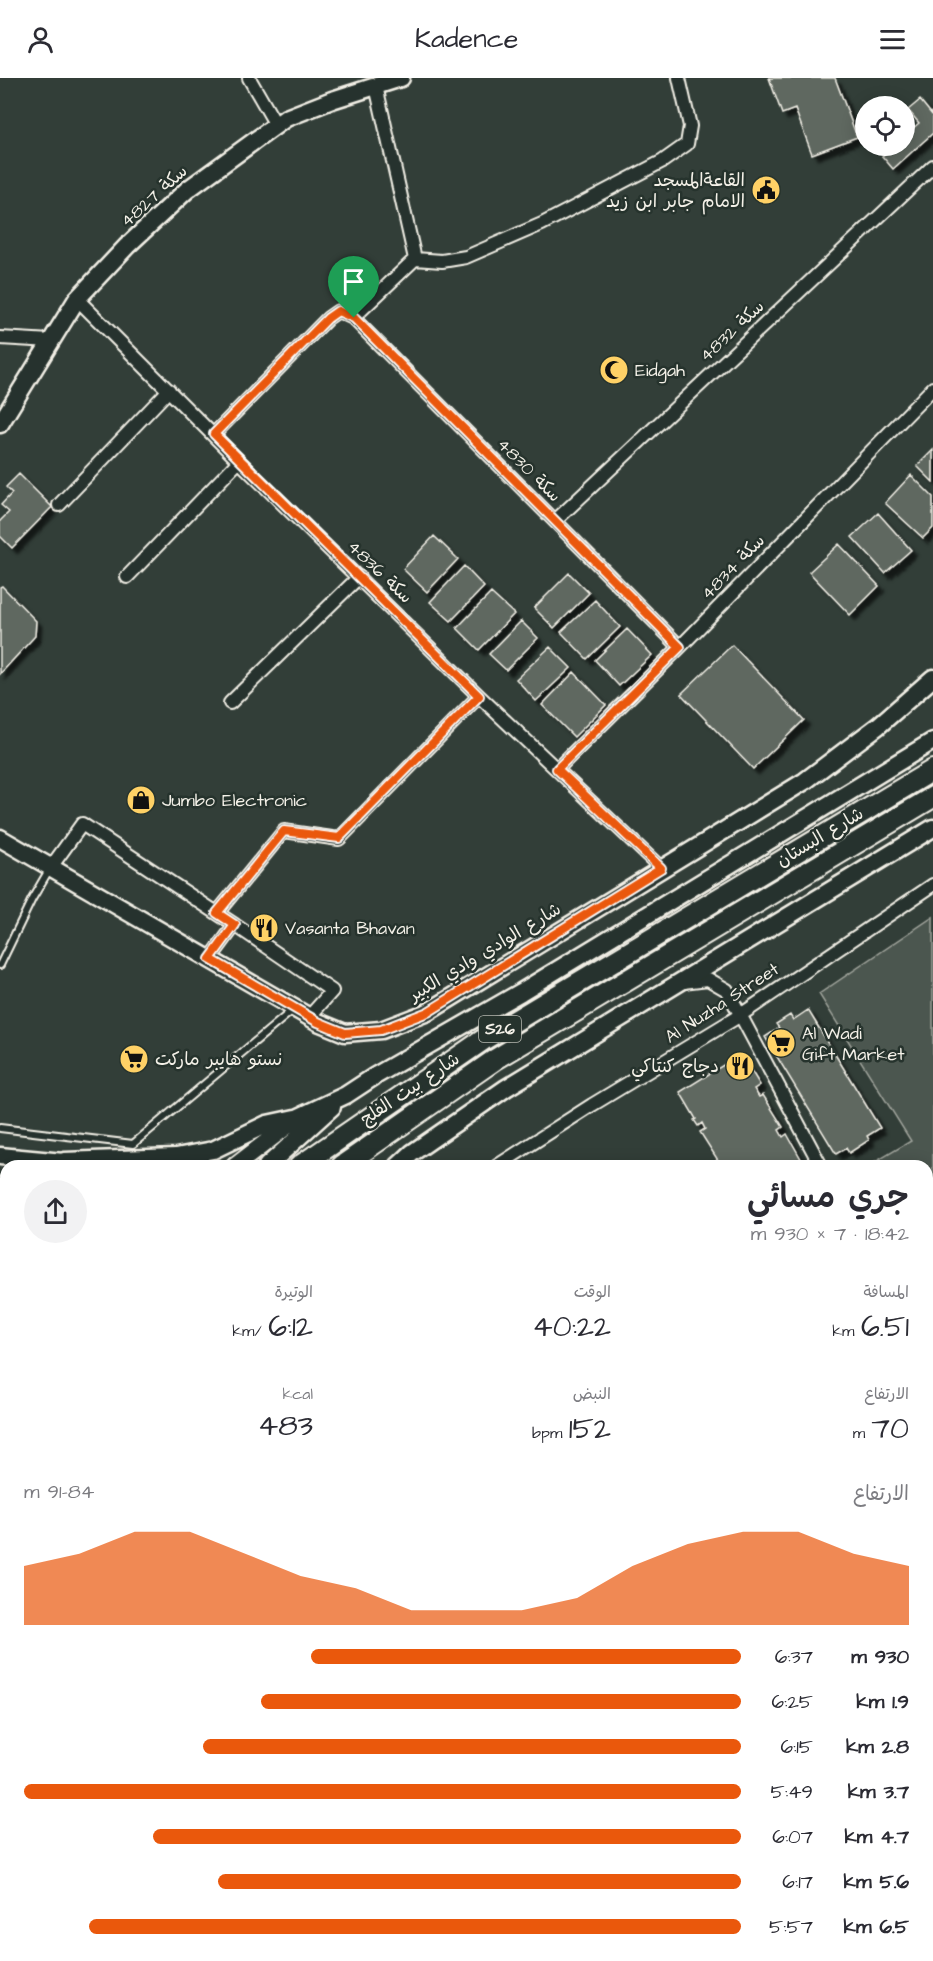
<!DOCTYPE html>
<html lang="ar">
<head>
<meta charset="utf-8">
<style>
	body { margin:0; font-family:"Architects Daughter","Playpen Sans Arabic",sans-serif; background:#f2f2f3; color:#2b2b33; direction:rtl; height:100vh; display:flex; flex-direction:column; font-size:22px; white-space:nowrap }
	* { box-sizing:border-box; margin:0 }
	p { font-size:20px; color:#7c7c81 }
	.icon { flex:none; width:33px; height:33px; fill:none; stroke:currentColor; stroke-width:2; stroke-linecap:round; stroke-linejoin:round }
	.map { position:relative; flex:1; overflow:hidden; direction:ltr }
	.panel { position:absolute; left:0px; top:1082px; width:933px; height:802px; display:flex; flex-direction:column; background:#fff; border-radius:18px 18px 0 0; box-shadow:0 3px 15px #0003; direction:rtl }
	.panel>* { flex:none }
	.fabs { position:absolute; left:855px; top:18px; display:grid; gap:12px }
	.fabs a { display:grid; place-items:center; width:60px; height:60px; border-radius:50%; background:#fff; box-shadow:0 3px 15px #0003; font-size:30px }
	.pin { position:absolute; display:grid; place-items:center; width:51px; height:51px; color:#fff; margin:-62px -26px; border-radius:50% 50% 50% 0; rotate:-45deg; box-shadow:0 0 6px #0007 }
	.pin .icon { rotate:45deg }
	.round { display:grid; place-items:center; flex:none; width:63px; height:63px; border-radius:32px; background:#f2f2f3 }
	.summary { display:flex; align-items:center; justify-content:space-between; height:102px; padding:0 24px }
	h1 { font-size:33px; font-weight:600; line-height:45px }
	.figures { display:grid; grid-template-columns:repeat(3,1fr); gap:9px; height:102px; padding:6px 24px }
	.figures div { display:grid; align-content:center }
	.figures b { font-size:30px; font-weight:600 }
	.figures small { font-size:16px; font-weight:400 }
	.figures p { font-size:16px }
	.chart { height:168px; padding:12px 24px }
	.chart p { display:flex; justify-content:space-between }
	.chart svg { width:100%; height:108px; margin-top:6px; fill:#ea580c; opacity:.7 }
	ul { padding:0 24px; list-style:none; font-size:20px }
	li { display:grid; grid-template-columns:96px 72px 1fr; align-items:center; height:45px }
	li i { height:15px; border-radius:8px; background:#ea580c }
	header { display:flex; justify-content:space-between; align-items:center; height:78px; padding:0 24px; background:#fff; font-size:27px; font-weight:600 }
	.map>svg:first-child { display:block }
</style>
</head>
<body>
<header><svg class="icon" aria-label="menu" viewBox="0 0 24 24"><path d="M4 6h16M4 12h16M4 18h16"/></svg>Kadence<svg class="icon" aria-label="person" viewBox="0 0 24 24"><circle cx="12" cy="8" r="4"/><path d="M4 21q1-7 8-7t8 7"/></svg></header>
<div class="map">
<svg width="933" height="1883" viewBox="0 0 933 1883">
	<defs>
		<filter id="shadow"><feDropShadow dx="5.5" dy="5.5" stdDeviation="1.5" flood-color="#0009"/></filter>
	</defs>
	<rect width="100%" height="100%" fill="#323e38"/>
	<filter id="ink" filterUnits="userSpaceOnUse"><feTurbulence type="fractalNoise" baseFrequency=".0167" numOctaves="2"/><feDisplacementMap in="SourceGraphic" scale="12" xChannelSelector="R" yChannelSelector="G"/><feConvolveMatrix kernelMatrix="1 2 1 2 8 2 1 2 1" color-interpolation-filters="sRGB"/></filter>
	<g filter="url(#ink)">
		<path fill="#404b44" d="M0,1075L32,1087L6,1088V1878H887L885,1883H0Z
			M927,1629L933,1632V1785L927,1797Z"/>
		<path fill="#4c564f" stroke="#a0a49c" stroke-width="1.5" d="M933,839V1274L927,1271V1088L870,1087L911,1063L819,916Z"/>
		<path fill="#5f6861" stroke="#f4f1e8" stroke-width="1.5" filter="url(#shadow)" d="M769,0H835L857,59L812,76L795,31L782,36Z
			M920,22L933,38V55L893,91L882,78L894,68H904V58L919,45L908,32Z
			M933,372V404L917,388Z
			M19,396L52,429L12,470L0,458V443L9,434L1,427L12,415L6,409Z
			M911,397L933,419V450L923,460L885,425Z
			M878,435L911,472L885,495L852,459Z
			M434,458L458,481L427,514L403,491Z
			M839,466L879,508L850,537L809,494Z
			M464,488L484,509L451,543L430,524Z
			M569,495L589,515L554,550L534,530Z
			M2,508L36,543L35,558L0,596V509Z
			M491,515L514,536L479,572L457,550Z
			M595,522L620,549L587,581L561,554Z
			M521,543L538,560L506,592L489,576Z
			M627,551L652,577L619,608L595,582Z
			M732,567L804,642L753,691L681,616Z
			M550,569L571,590L536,623L516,601Z
			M574,594L606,627L574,659L542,627Z
			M808,932L880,1050L867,1058L869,1062L849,1075L846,1070L836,1076L765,959L779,950L776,946L790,937L793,942Z
			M741,976L760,1007L754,1011L759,1019L763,1017L783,1049L779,1052L783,1059L787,1056L805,1088H727L725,1085L721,1087L700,1054L705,1051L702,1045L698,1048L694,1042L696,1041L680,1014Z
			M0,1602L6,1605V1661L0,1657Z
			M0,1683L6,1688V1718L0,1726Z
			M305,1878H361L357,1883H302Z
			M381,1878H434L435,1879L432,1883H388Z
			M809,1878H865L863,1883H807Z"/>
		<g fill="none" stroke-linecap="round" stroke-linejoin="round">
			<g stroke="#f4f1e8" stroke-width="10">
				<path id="service" d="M0,887L32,821L49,792
					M0,1050L133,1066L294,931"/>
			</g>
			<g stroke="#f4f1e8" stroke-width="16">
				<path id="minor" d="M249,0L276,47
					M415,181L442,183L466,179L542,146L663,83L687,66L690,48L679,0
					M77,221L239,383L479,618L661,790
					M353,240L415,181L376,8
					M0,260L51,263
					M214,356L328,240L338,233L353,240L680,569
					M59,427L169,312
					M555,443L933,88
					M127,499L239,383
					M230,625L359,499
					M557,691L680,569L933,310
					M51,789L82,746L235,847L210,881
					M217,835L284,753L339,761L479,618
					M235,847L332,913L309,939
					M683,904L708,901L727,912L821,1088
					M497,1088L592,1027L739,938L933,807
					M927,1291L933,1294
					M927,1446L933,1434
					M927,1483L933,1486
					M927,1523L933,1527
					M0,1550L3,1559
					M0,1761L6,1752
					M927,1811L933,1799
					M521,1878L527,1883
					M447,1883L449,1878
					M892,1883L894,1878"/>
			</g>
			<g stroke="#f4f1e8" stroke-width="21">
				<path id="tertiary" d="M0,346L77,221L127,168L187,112L286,40L332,22L401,0
					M0,760L318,944L345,955L381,952L428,934L805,703L878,648L933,600
					M0,1078L74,1085
					M64,1083L176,1079L213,1072L267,1046L295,1040
					M235,1088L299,1039L346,1017L375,998L521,914L933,663
					M267,1088L332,1029
					M398,1088L412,1075L506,1010L933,750
					M0,1108L6,1109
					M0,1124L6,1127
					M0,1352L6,1341
					M0,1491L6,1481
					M927,1614L933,1617
					M927,1653L933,1656"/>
			</g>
			<g stroke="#f4f1e8" stroke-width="24">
				<path id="primary" d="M300,1088L483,962L933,692
					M342,1088L496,981L933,719
					M0,1398L6,1390
					M0,1440L6,1431"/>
			</g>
			<use href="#service" stroke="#26332d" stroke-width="6"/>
			<use href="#minor" stroke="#26332d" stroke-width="12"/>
			<use href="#tertiary" stroke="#26332d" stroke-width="16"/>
			<use href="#primary" stroke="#26332d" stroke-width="20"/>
		</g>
	</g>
	<g fill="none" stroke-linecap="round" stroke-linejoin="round" filter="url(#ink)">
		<g stroke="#fff" stroke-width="12">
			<path id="route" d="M338,233L354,240L680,569L557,691L661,790L428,934L381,952L345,955L318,944L210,881L235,847L217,835L284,753L339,760L479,618L214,356L328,240Z"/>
		</g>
		<use href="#route" stroke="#ea580c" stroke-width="8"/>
	</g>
	<defs>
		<g id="civic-disc" transform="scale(1.5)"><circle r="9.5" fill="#ffd166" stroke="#26332d"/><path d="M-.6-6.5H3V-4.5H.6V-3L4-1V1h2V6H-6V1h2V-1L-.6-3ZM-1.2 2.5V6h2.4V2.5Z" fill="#111"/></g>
		<g id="mosque-disc" transform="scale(1.5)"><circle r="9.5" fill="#ffd166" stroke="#26332d"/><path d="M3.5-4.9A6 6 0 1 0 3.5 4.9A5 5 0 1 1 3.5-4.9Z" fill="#111"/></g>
		<g id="shop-disc" transform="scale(1.5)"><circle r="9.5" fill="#ffd166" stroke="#26332d"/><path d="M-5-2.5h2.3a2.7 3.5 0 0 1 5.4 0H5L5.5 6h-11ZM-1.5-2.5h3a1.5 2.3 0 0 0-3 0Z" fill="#111"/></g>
		<g id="restaurant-disc" transform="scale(1.5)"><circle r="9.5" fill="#ffd166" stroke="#26332d"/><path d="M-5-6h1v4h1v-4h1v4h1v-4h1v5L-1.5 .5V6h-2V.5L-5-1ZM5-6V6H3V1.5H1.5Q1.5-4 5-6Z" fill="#111"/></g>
		<g id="supermarket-disc" transform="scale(1.5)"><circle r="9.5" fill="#ffd166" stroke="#26332d"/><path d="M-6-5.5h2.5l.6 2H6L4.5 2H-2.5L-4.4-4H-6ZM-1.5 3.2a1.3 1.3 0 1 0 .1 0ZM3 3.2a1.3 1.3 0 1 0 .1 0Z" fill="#111"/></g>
	</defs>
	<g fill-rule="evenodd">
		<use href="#civic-disc" x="766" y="112"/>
		<use href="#mosque-disc" x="614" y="292"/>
		<use href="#shop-disc" x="141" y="722"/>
		<use href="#restaurant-disc" x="264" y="850"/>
		<use href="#supermarket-disc" x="781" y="965"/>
		<use href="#supermarket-disc" x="134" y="981"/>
		<use href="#restaurant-disc" x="740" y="988"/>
	</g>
	<g text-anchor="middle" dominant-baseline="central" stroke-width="5" stroke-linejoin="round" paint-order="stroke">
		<rect fill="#26332d" stroke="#b6b8b0" stroke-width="1.5" x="479" y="938" width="42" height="26" rx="4.5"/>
		<g font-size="16" font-weight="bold" fill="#f4f1e8">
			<text x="500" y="951">S26</text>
		</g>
		<g font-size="18" fill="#f4f1e8" stroke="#26332d" text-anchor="start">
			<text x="745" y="102" text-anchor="end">القاعةالمسجد<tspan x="745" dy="21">الامام جابر ابن زيد</tspan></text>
			<text x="635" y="292">Eidgah</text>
			<text x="162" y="722">Jumbo Electronic</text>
			<text x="285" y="850">Vasanta Bhavan</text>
			<text x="802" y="955">Al Wadi<tspan x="802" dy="21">Gift Market</tspan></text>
			<text x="155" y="981">نستو هايبر ماركت</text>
			<text x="719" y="988" text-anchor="end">دجاج كنتاكي</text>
		</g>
		<g font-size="18" fill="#f4f1e8" stroke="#26332d">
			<text transform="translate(154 118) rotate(-42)">سكة 4827</text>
			<text transform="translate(732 253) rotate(-43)">سكة 4832</text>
			<text transform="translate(529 392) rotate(45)">سكة 4830</text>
			<text transform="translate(733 489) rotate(-46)">سكة 4834</text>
			<text transform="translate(380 494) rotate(44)">سكة 4836</text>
			<text transform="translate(820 759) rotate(-31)">شارع البستان</text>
			<text transform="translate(485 874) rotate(-31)">شارع الوادي وادي الكبير</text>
			<text transform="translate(722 925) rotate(-33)">Al Nuzha Street</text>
			<text transform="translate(410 1011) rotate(-34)">شارع بيت الفلج</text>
		</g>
	</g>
</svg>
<div class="fabs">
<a><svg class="icon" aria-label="locate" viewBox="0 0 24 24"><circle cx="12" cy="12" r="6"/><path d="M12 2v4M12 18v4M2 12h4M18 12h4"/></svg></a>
</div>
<div class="pin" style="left:354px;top:240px;background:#1e9e55"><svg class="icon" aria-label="arrive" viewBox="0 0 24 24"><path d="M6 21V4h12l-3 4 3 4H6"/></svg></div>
<section class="panel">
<div class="summary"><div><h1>جري مسائي</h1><p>18:42 · 7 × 930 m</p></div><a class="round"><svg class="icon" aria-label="share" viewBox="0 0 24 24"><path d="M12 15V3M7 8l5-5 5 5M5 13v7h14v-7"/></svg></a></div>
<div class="figures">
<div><p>المسافة</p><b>6.51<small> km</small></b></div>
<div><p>الوقت</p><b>40:22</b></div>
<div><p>الوتيرة</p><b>6:12<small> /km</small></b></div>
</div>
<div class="figures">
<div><p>الارتفاع</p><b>70<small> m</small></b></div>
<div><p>النبض</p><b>152<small> bpm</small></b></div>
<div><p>kcal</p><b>483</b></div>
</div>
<div class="chart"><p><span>الارتفاع</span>84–91 m</p>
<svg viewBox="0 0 160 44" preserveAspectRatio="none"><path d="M0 44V20L10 15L20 6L30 6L40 15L50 24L60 29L70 38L80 38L90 38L100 33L110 20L120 11L130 6L140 6L150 15L160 20V44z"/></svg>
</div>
<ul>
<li><b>930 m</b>6:37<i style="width:60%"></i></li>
<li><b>1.9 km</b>6:25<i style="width:67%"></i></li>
<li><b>2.8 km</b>6:15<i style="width:75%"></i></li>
<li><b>3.7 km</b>5:49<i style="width:100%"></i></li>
<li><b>4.7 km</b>6:07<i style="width:82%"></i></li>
<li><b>5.6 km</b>6:17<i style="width:73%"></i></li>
<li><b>6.5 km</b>5:57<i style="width:91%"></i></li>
</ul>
</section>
</div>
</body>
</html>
